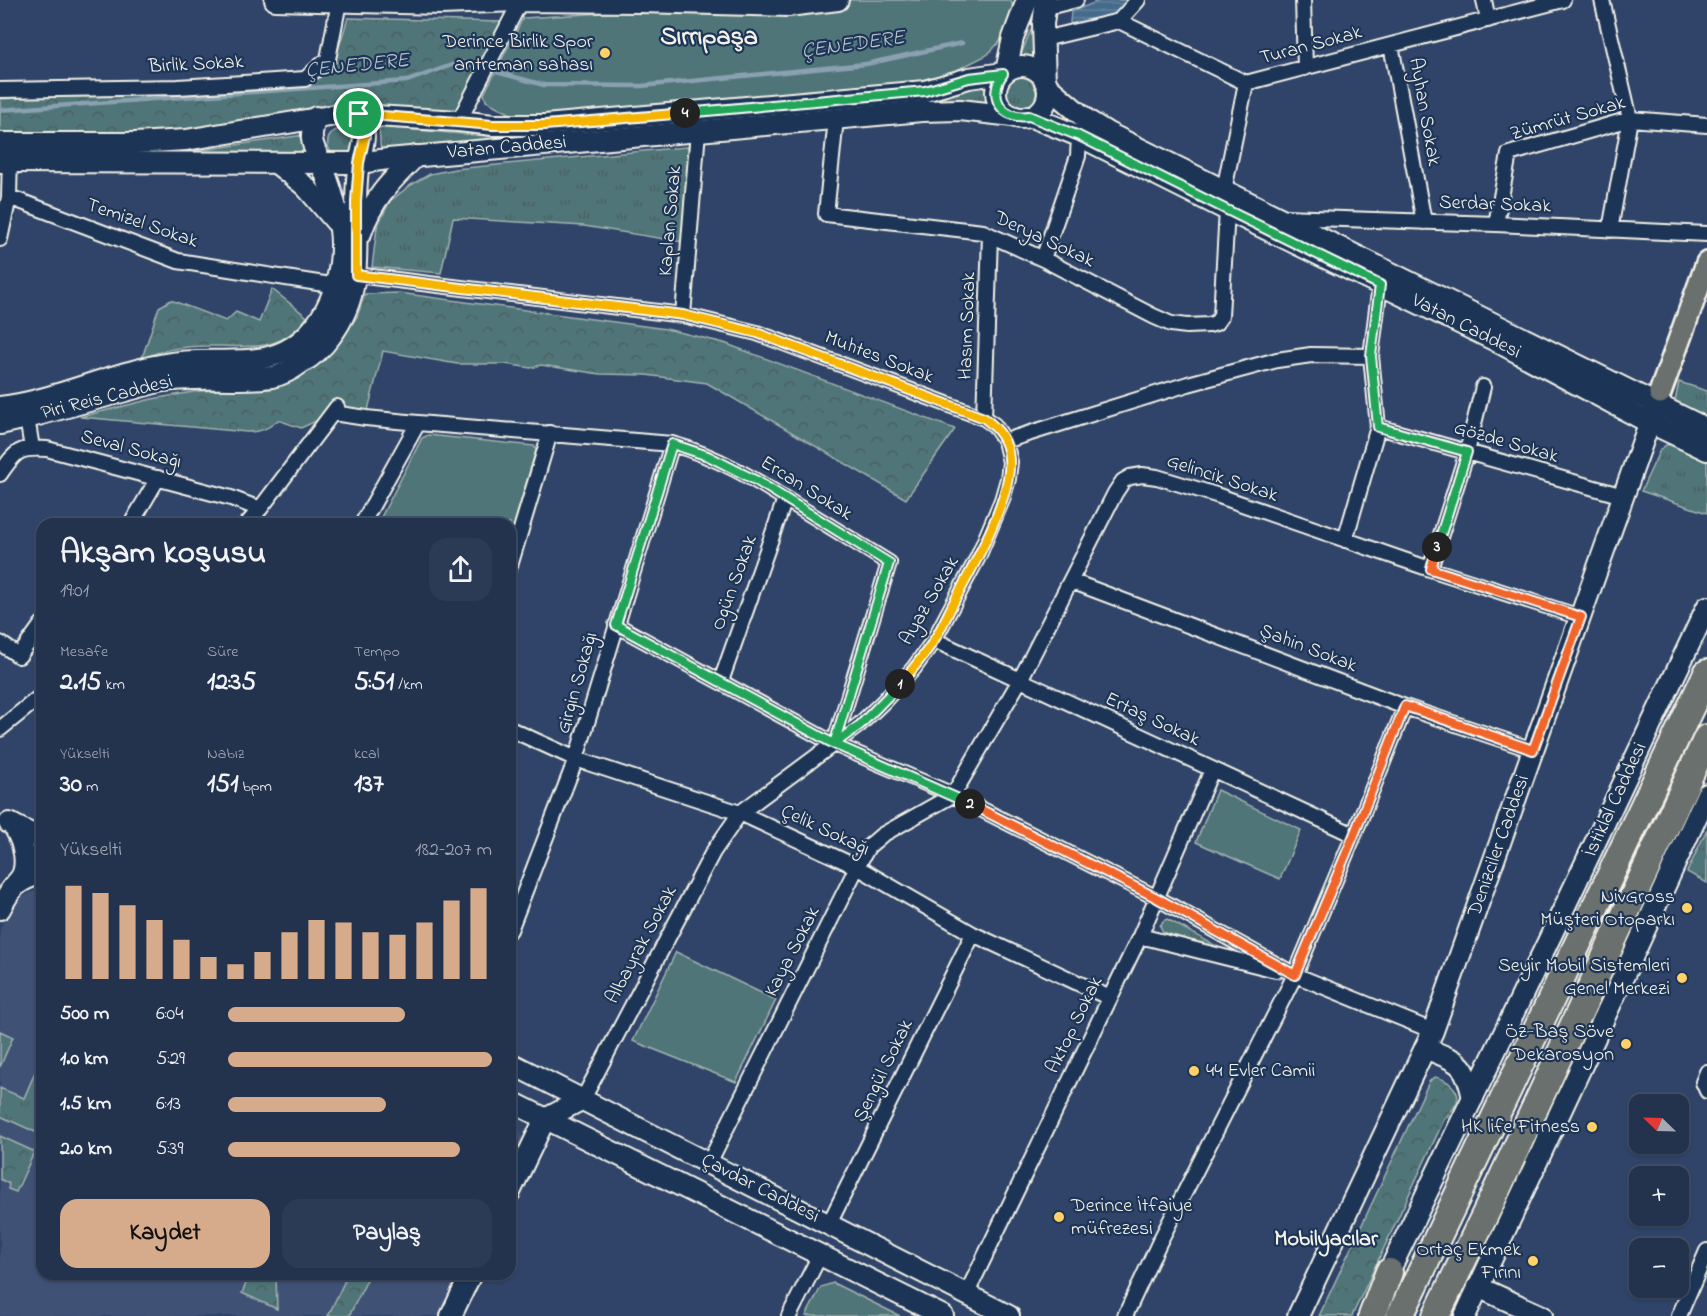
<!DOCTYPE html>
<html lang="tr">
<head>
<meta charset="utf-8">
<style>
	body { margin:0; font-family:"Indie Flower",sans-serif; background:#2b3b55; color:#f1f3f6; height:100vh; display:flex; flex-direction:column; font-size:22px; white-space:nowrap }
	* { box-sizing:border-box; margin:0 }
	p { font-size:20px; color:#a3aab6 }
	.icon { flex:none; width:33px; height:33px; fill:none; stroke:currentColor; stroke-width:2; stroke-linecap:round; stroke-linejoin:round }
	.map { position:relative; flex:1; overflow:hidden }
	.details { position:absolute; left:36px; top:518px; width:480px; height:762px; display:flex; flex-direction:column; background:#23334e; border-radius:18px; box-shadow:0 2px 4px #0004,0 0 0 2px #404e66 }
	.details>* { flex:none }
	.needle { width:39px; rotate:293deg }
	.controls { position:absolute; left:1629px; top:1094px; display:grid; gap:12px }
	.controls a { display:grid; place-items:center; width:60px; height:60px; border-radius:12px; background:#23334e; box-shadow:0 2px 4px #0004,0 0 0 2px #404e66; font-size:30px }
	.pin { position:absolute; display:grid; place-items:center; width:51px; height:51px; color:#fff; margin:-26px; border:3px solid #fff; border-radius:50%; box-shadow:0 2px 6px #0007 }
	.km { position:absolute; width:30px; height:30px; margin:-15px; border-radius:50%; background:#222; color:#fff; font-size:16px; line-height:30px; text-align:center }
	.round { display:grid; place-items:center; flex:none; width:63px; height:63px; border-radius:18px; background:#2b3b55 }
	.headline { display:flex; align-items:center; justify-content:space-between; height:102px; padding:0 24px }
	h1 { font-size:33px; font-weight:700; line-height:45px }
	.metrics { display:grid; grid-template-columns:repeat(3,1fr); gap:9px; height:102px; padding:6px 24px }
	.metrics div { display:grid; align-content:center }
	.metrics b { font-size:26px; font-weight:700 }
	.metrics small { font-size:16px; font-weight:400 }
	.metrics p { font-size:16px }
	.chart { height:168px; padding:12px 24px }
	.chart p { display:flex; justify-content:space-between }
	.chart svg { width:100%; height:108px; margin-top:6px; stroke:#d6ab8b; stroke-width:6 }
	.action { display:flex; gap:12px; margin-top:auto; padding:12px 24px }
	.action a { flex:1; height:69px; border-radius:18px; background:#d6ab8b; color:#111; font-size:24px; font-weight:700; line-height:69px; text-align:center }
	.action a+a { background:#2b3b55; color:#f1f3f6 }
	ul { padding:0 24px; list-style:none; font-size:20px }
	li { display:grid; grid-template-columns:96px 72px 1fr; align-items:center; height:45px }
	li i { height:15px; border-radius:8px; background:#d6ab8b }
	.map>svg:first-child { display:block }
</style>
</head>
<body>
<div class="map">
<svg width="1707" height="1316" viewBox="0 0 1707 1316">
	<defs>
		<pattern id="grass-tufts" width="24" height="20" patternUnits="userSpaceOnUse" patternTransform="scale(1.5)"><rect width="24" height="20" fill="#507578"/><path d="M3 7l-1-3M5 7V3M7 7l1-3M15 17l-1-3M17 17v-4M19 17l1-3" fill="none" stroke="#4c5e5f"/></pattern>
		<pattern id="forest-crowns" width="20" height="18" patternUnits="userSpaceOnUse" patternTransform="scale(1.5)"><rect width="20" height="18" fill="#507578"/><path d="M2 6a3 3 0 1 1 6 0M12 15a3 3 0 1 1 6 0" fill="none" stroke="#4c5e5f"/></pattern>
		<pattern id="water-rules" width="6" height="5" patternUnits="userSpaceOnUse" patternTransform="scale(1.5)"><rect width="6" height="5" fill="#446b8c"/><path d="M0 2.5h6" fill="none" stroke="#60819c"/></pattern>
	</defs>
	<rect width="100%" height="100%" fill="#2f4468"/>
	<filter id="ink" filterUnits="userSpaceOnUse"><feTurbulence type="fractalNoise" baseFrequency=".0167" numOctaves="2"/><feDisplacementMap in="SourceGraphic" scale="12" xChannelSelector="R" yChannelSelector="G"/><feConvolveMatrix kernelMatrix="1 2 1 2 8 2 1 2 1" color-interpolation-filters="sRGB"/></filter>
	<g filter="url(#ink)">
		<path fill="#405176" d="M42,888V1274H465L445,1316H0V929L13,901Z
			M510,1117L517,1121L525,1147L510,1178Z"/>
		<path fill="url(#grass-tufts)" stroke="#a2b3b0" stroke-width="1.5" d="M1038,0L1035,60L1020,57L1032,27Z
			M1004 93a16 16 0 1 1 32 0a16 16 0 1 1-32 0Z
			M988,78L986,89L990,106L908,105L909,101C937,97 963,93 988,78Z
			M379,127L500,137L550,136L381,154Z
			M345,128L354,134L357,139L351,155L334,156C322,144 328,129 345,128Z
			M304,135L303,149L305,159L169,155Z
			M696,146L689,243L584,226L453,218L441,273L372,267L377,227L390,201L411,185L430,174L455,169Z
			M1679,382L1707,391V417L1675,401Z
			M1673,444L1707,460V513L1641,491L1660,450L1666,445Z
			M1707,829V883L1687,872Z
			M1167,919L1218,947L1217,949L1163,932L1160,926L1163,921Z
			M0,1031L13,1037L0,1067Z
			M42,1056V1135L0,1116V1088L24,1098Z"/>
		<path fill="url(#forest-crowns)" stroke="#a2b3b0" stroke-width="1.5" d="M348,18L501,22L457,112L257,121L164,132L0,134V99L313,80L335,60Z
			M272,289L307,317C279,355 248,345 206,346C184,346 162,350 142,358L159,307L171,300L226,321L236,312L259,322Z
			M399,293L666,329L724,343L955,429L906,499L707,383L646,375L600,374L541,365L531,368L505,364H457L383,351L366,418L333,413L301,428L278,420C268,429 260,432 247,432L80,417L152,399L199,391L263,388L285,382L310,368L332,352L357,317L365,294Z
			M1434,1077C1446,1078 1463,1091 1456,1104C1453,1110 1448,1115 1444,1120L1352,1316H1319L1429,1082Z
			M0,1136L33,1151L32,1157L16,1192L8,1189L9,1184L0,1179Z
			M250,1274H276L277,1309L242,1293Z
			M348,1274H370L349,1316H328Z"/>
		<path fill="#507578" stroke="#a2b3b0" stroke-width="1.5" d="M812,0H1011L1015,16L1008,33L987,55L953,72L905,84L532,118L511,114L486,101L484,94L523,18Z
			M428,435L534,446L536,450L510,538V524L378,523L422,438Z
			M1217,790L1301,830L1280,879L1196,842Z
			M676,952L776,1000L736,1082L633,1041Z
			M833,1283L900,1316H806L821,1287Z"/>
		<path fill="url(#water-rules)" stroke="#8aa1b1" stroke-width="1.5" d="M1101,0H1135L1118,19L1072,28L1070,22L1071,12Z"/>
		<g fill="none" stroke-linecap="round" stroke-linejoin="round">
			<path stroke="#8aa1b1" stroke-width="4.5" d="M0,110L407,81L460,62L544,85L641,86L866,64L962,43"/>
			<g stroke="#f4f1e8" stroke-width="18">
				<path id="street" d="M1303,0L1305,68
					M1484,0L1488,20
					M1602,0L1630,119L1610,230
					M1044,8L1076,0
					M1119,21L1138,0
					M1044,39L1119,21L1246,83L1563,0
					M1391,45L1424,222
					M0,90L178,87L305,79L328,59L339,2
					M836,119L826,214L983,232L1043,259L1153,316L1171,324L1187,326L1209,325L1216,323L1221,316L1227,210
					M459,121L521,0
					M1224,190L1246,83
					M9,197L178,261L337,286
					M1283,217L1496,224L1707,234
					M1496,224L1509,154L1630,119L1707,125
					M0,239L9,197L10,153
					M1043,259L1078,156L1079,136
					M356,275L683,315L757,333L984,418L994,425L1005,441L1010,462L1008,479L1002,500L978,557L934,640L914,668L883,702L859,725L740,813L713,852L583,1099
					M683,315L698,131
					M333,413L366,418L418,423L672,444C717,456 756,480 795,505C827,524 858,544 889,563L834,744
					M27,418L32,448
					M984,418L990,235
					M1378,427L1623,496
					M1005,441L1188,384L1277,360L1311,355L1371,356
					M0,474C16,451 18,447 47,449L231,498L260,509
					M131,524L158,478
					M247,524L260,509L337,407
					M362,524L418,423
					M1345,540L1378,427L1371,356L1380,285
					M510,566L550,433
					M1430,569L1467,452L1483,387
					M1071,581L1405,707L1533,750
					M616,625L834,744L953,795L1157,898L1295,975L1433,1031
					M934,640L1354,835
					M0,643L19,656L42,624
					M721,681L785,499
					M0,729L42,695
					M510,729L576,759L740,813L857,867L973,934L1110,998
					M953,795L1020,680L1115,493L1123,481L1130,477L1142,475L1157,477L1216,495L1430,569L1580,617
					M510,930L576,759L672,444
					M1140,936L1276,970
					M1707,1072L1703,1082L1707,1091
					M709,1163L857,867L868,847L882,835L953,795
					M829,1224L973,934
					M966,1295L1140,936L1212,770
					M789,1316L820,1255
					M1125,1316L1159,1243L1295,975L1354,835L1405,707
					M1679,1316L1707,1251"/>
			</g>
			<g stroke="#f4f1e8" stroke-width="24">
				<g id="secondary">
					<path d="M275,0L441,4L520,1L640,2L788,6L838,0"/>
					<circle cx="1022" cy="92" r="26"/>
					<path d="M1006,71L1013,38L1027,0"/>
					<path d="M1045,82L1043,24L1046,0"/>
					<path d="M1047,86L1087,120L1108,133L1707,429"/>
					<path d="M1029,116L1079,136L1227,210L1494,340L1642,419L1707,450"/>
					<path d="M0,143H135L186,140L342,114L459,121L493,125H545L925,91L969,78L1003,73"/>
					<path d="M0,162L359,163L388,159L922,111L960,110L1013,116"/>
					<path d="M276,163L305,186L336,222"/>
					<path d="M361,233C373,198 390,182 416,156"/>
					<path d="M0,407C46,402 95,380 141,369C158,365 176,361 195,361C216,360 237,362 258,359C314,352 342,294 341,244C341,219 331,188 322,165C319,157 313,149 312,139C311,132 314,124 316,117"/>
					<path d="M0,424L27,418L158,382C196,375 234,382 272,377C282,375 293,369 301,363C314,356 323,347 331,336C360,298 357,258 356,213C356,197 356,179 359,163C364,141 367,136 359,114"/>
					<path d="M9,823L42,839"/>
					<path d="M11,889C15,884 21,879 23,873C28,857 21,837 12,824"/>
					<path d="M0,909C12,886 17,881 42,873"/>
					<path d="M1425,1048C1458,1062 1465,1060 1473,1098"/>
					<path d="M510,1063L1009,1316"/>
					<path d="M510,1101L943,1316"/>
					<path d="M510,1192L545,1119L583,1099"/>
					<path d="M1383,1284L1556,925L1707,607"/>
					<path d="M1478,1287L1542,1316"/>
					<path d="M451,1316L471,1274"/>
					<path id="s1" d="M1298,1316L1433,1031L1660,393"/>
					<path d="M1465,1316L1614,997L1707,794"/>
				</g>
			</g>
			<g stroke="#f4f1e8" stroke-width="26">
				<path id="primary" d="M1660,393L1707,263"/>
			</g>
			<g stroke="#f4f1e8" stroke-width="30">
				<path id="highway" d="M1372,1316L1389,1272
					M1400,1316L1707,673
					M1436,1316L1493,1198L1707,738"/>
			</g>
			<use href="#street" stroke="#1d3557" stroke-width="14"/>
			<use href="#secondary" stroke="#1d3557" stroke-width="20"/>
			<use href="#primary" stroke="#6b706d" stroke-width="21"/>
			<use href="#highway" stroke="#6b706d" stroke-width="26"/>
		</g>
	</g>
	<g fill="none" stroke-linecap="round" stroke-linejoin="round" filter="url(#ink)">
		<g stroke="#fff" stroke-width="12">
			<path id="split-1" d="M359,114L365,136L359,163L356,201V275L683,315L757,333L984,418C999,429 1008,441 1009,459C1013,496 973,567 955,600C948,613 942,628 934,640C924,656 912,670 900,684"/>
		</g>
		<g stroke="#fff" stroke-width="12">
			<path id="split-2" d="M900,684L860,725L834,744L889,563L757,481L708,456L672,444L616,625L834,744L970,804"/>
		</g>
		<g stroke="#fff" stroke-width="12">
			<path id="split-3" d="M970,804L1157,898L1295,975L1354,835L1405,706L1533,750L1581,617L1431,569L1437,547"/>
		</g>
		<g stroke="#fff" stroke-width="12">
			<path id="split-4" d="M685,113L925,91L969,78L1003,74C987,96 1001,120 1029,116L1079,136L1227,210L1380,285L1371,356L1378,427L1467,452L1437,547"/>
		</g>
		<g stroke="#fff" stroke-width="12">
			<path id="split-5" d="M359,114L493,125H545L685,113"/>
		</g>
		<use href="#split-1" stroke="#f5b400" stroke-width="8"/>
		<use href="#split-2" stroke="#22a559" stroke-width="8"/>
		<use href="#split-3" stroke="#f0652b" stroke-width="8"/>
		<use href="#split-4" stroke="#22a559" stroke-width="8"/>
		<use href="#split-5" stroke="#f5b400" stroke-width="8"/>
	</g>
	<g fill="#ffd166" stroke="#1d3557" stroke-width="2">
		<circle cx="605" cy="53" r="6"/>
		<circle cx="1687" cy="908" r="6"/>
		<circle cx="1682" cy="978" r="6"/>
		<circle cx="1626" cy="1044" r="6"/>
		<circle cx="1194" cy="1071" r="6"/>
		<circle cx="1592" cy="1127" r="6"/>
		<circle cx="1059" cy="1217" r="6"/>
		<circle cx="1533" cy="1261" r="6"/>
	</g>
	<g text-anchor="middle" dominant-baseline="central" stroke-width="4.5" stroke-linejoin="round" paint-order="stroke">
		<g font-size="20" fill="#f4f1e8" stroke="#1d3557" text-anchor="end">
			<text x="593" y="42">Derince Birlik Spor<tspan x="593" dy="23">antreman sahası</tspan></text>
			<text x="1675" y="897">NivGross<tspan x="1675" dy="23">Müşteri Otoparkı</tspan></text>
			<text x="1670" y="966">Seyir Mobil Sistemleri<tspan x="1670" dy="23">Genel Merkezi</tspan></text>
			<text x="1614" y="1032">Öz-Baş Söve<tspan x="1614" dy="23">Dekarosyon</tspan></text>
			<text x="1206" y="1071" text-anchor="start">44 Evler Camii</text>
			<text x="1580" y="1127">HK life Fitness</text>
			<text x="1071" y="1206" text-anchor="start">Derince İtfaiye<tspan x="1071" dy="23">müfrezesi</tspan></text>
			<text x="1521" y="1250">Ortaç Ekmek<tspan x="1521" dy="23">Fırını</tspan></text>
		</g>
		<g font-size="20" fill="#f4f1e8" stroke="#1d3557">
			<text transform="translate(1311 46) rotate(-15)">Turan Sokak</text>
			<text transform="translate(196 65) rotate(-3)">Birlik Sokak</text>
			<text transform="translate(1424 112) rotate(80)">Ayhan Sokak</text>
			<text transform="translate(1568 119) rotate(-16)">Zümrüt Sokak</text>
			<text transform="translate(507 148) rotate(-5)">Vatan Caddesi</text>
			<text transform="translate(1495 205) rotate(2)">Serdar Sokak</text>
			<text transform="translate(671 221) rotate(-85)">Kaplan Sokak</text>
			<text transform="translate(142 224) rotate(19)">Temizel Sokak</text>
			<text transform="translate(1044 240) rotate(25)">Derya Sokak</text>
			<text transform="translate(968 326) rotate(-88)">Hasım Sokak</text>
			<text transform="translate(1466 327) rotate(27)">Vatan Caddesi</text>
			<text transform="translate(879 358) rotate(21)">Muhtes Sokak</text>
			<text transform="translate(107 398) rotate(-14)">Piri Reis Caddesi</text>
			<text transform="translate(1506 443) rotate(16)">Gözde Sokak</text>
			<text transform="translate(131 450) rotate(15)">Seval Sokağı</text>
			<text transform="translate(1222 479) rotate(18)">Gelincik Sokak</text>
			<text transform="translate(806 489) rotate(32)">Ercan Sokak</text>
			<text transform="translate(735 583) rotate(-70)">Ogün Sokak</text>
			<text transform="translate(930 601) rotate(-60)">Ayaz Sokak</text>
			<text transform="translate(1308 649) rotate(21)">Şahin Sokak</text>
			<text transform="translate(578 683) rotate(-74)">Girgin Sokağı</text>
			<text transform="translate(1152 720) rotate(25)">Ertaş Sokak</text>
			<text transform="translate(1616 800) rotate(-65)">İstiklal Caddesi</text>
			<text transform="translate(825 831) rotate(25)">Çelik Sokağı</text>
			<text stroke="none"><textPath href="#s1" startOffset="512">Denizciler Caddesi</textPath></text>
			<text transform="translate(642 945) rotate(-62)">Albayrak Sokak</text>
			<text transform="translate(793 952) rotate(-63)">Kaya Sokak</text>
			<text transform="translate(1075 1025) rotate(-64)">Aktop Sokak</text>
			<text transform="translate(884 1071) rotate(-64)">Şengül Sokak</text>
			<text transform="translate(760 1189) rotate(27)">Çavdar Caddesi</text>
		</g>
		<g font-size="21" font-style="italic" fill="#b6c2c8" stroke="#1d3557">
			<text transform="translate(853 45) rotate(-8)">ÇENEDERE</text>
			<text transform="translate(357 66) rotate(-6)">ÇENEDERE</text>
		</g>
		<g font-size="22" font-weight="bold" fill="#f4f1e8" stroke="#1d3557">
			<text x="1326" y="1240">Mobilyacılar</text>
		</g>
		<g font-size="26" font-weight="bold" fill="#f4f1e8" stroke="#1d3557">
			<text x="709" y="38">Sırrıpaşa</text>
		</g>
	</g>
</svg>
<div class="controls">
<a><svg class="needle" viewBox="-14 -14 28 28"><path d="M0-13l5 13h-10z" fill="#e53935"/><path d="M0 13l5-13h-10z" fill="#a3aab6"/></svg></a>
<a>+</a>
<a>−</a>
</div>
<div class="pin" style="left:359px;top:114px;background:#1e9e55"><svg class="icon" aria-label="arrive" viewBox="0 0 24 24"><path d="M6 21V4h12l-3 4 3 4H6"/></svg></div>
<b class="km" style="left:900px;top:684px">1</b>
<b class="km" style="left:970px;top:804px">2</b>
<b class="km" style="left:1437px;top:547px">3</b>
<b class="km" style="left:685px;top:113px">4</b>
<section class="details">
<div class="headline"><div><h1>Akşam koşusu</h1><p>19:01</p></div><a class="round"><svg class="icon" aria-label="share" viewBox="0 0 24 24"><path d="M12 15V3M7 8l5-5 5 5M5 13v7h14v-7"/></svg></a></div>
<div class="metrics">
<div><p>Mesafe</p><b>2.15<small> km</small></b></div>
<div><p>Süre</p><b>12:35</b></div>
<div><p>Tempo</p><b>5:51<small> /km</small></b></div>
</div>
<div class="metrics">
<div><p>Yükselti</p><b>30<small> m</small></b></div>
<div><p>Nabız</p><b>151<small> bpm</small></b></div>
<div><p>kcal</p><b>137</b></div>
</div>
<div class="chart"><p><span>Yükselti</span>182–207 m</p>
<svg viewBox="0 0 160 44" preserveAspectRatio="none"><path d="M5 44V6M15 44V9M25 44V14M35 44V20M45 44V28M55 44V35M65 44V38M75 44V33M85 44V25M95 44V20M105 44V21M115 44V25M125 44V26M135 44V21M145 44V12M155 44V7"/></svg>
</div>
<ul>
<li><b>500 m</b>6:04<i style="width:67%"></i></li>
<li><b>1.0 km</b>5:29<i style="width:100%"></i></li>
<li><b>1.5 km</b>6:13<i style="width:60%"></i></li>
<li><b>2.0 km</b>5:39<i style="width:88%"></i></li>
</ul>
<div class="action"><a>Kaydet</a><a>Paylaş</a></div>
</section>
</div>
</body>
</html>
